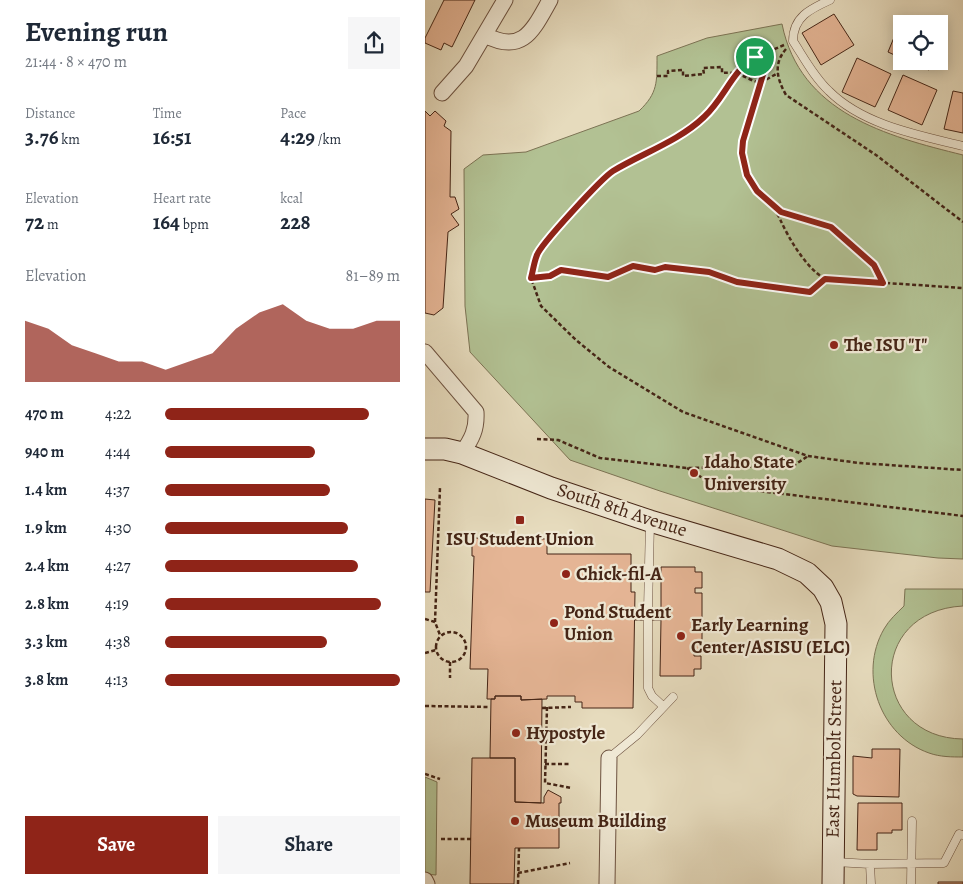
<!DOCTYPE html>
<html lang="en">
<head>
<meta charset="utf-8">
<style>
	body { margin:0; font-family:Alegreya,serif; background:#f6f6f7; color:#1f2937; height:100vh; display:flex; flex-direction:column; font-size:19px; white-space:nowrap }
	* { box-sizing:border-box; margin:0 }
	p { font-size:16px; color:#747a83 }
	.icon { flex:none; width:28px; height:28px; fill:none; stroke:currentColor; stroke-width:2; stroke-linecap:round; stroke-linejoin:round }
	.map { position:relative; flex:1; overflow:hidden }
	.details { display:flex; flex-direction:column; background:#fff; width:425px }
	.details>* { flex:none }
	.buttons { position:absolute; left:468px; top:15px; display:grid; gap:10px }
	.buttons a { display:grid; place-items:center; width:55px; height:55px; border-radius:0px; background:#fff; box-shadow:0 2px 12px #0003; font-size:25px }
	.pin { position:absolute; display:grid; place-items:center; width:42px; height:42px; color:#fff; margin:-21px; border:2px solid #fff; border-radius:50%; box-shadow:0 1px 5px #0007 }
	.round { display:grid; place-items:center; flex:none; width:52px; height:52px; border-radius:0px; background:#f6f6f7 }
	.overview { display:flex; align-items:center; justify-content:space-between; height:85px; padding:0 25px }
	h1 { font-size:28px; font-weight:700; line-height:38px }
	.stats { display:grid; grid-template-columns:repeat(3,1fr); gap:8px; height:85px; padding:5px 25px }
	.stats div { display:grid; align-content:center }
	.stats b { font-size:21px; font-weight:700 }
	.stats small { font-size:14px; font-weight:400 }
	.stats p { font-size:14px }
	.chart { height:140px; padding:10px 25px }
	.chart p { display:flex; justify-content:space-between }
	.chart svg { width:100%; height:90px; margin-top:5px; fill:#8f2418; opacity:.7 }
	.button { display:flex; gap:10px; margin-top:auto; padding:10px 25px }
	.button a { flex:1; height:58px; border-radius:0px; background:#8f2418; color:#fff; font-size:20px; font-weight:700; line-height:58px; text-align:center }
	.button a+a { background:#f6f6f7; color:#1f2937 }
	ul { padding:0 25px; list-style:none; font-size:16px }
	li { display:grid; grid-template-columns:80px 60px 1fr; align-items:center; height:38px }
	li i { height:12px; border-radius:6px; background:#8f2418 }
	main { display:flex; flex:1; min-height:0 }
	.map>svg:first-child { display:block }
</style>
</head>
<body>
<main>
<section class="details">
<div class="overview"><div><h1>Evening run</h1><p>21:44 · 8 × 470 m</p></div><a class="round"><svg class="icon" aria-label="share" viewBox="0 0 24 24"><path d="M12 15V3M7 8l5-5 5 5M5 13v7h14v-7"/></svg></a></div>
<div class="stats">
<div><p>Distance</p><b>3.76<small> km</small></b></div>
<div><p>Time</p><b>16:51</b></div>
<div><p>Pace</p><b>4:29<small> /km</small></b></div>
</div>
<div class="stats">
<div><p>Elevation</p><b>72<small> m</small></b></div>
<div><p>Heart rate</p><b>164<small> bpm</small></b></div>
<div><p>kcal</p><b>228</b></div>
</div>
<div class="chart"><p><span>Elevation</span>81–89 m</p>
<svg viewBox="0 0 160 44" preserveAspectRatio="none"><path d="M0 44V14L10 18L20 26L30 30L40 34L50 34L60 38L70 34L80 30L90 18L100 10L110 6L120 14L130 18L140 18L150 14L160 14V44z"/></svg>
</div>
<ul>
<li><b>470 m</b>4:22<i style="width:87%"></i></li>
<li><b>940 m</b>4:44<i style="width:64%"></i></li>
<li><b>1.4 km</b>4:37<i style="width:70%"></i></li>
<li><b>1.9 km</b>4:30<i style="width:78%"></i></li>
<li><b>2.4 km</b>4:27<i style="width:82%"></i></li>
<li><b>2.8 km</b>4:19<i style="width:92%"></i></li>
<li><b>3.3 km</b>4:38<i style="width:69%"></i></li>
<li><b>3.8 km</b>4:13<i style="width:100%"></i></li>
</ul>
<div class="button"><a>Save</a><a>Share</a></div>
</section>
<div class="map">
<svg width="538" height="884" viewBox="0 0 538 884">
	<rect width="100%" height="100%" fill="#e6dbbd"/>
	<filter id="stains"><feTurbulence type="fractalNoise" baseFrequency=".004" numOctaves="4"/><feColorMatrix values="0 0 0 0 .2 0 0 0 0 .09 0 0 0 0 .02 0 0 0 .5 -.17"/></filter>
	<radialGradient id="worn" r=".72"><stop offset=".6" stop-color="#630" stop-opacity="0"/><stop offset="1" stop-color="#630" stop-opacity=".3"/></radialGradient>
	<path fill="#b2c193" stroke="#7c7354" d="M357,24C375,113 461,136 538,155V559L513,558L407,546L235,491L145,460L45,352L40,306L39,169L58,155L101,152L214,111C233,93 232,82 232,56L282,38Z
		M480,589H538V606C440,611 445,738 538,739V757C527,757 515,757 504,753C455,736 433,674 459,629C464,620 472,613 479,606Z
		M0,777L12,782L11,875L0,874Z"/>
	<path fill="#e5b595" stroke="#452516" d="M19,0H50L27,47L19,43L16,50L0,43V38Z
		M409,14L429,45L396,65L377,33Z
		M470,35L476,38V58L463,52Z
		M432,58L466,74L450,107L417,92Z
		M483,61H508L504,70Z
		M478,75L512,90L497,125L463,110Z
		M528,91L538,93V133L519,129Z
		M0,111L5,116L10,111L21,121L19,126L26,131L25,197H30L34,209L26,214L34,225L23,232L18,308L9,315L0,313Z
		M0,499L10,500L5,592H0Z
		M47,538L122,539V554H206V592H210L208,708H157V702H150V696H122V699L96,700V696H70V699H62L63,669H45L49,556H47Z
		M236,567H270V572H277V588H270V593H277V651H269V656H276V669H269V676H235L236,620H210V609L236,610Z
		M70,696H96V700L117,699L116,803L90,802V758H65L66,699H70Z
		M447,749H475L474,797L432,796L428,794V756L447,758Z
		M47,758H90V802L119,803V797L123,790L136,797V803H134V848H90L89,884H45Z
		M433,803H477V830H467V833H452V850H432Z
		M513,882H538V884H513Z"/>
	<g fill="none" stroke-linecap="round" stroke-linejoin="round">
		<g stroke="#6d5240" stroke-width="9">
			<path id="lane" d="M405,0C385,9 368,17 368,41C379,58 389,77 404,91C438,125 493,135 538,146
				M223,610L225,522
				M223,620V688L227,696L238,706
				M184,758L212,735L248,697
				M410,862L445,864L519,863L534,834L538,835
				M445,864L446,884
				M486,884L487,821"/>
		</g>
		<g stroke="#6d5240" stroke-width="17">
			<path id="street" d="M60,35C98,55 108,30 125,0
				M17,93L41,66L80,0
				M0,352L51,412C52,429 47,439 37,453
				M0,880L2,884
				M182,884L184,758"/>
		</g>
		<g stroke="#452516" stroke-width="23">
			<path id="secondary" d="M0,449H20L37,453L126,488L225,521L353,559L382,573L398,588L406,602L411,624L408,884"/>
		</g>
		<path stroke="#452516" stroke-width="2.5" stroke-dasharray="4 2.5" stroke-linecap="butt" d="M359,45L318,63L293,102L279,118L255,135L186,172L166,191L112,254L106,278L116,306L151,340L184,367L258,412L383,456L434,463L538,470
			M361,49C348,64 352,79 361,95L451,155L538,222
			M330,57L338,62L340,68C331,98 309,147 323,176C330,193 347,202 355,219C364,239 381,268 400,279L538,288
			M232,76H243V71L258,70V76L279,74L278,68L297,67V73C316,71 318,78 335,83L353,73
			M348,205L356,212L406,227L449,265L458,282
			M106,278L125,276L136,270L183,277L208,266L230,270L239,267L283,272L312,282L385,292L400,279
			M112,439L133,440L175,458L262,468L368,466L383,456
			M262,468L279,479L318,489L538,516
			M0,619L10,622L15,635
			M10,622L15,487
			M11 647a15 15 0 1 1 30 0a15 15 0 1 1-30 0Z
			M0,653L11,650
			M25,662V678
			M0,706L65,707
			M122,707L120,783L146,788
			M117,708L146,707
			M121,731L146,732
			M120,764H146
			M0,774L15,779
			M16,839H46
			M93,873L145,863
			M93,884L94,848"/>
		<use href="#lane" stroke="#efe8d4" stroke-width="8"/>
		<use href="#street" stroke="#efe8d4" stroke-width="15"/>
		<use href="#secondary" stroke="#efe8d4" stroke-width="21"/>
	</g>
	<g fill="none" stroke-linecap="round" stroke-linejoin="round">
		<g stroke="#fff" stroke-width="10">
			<path id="route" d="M330,57L338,62L340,68L318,141L317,153L322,175L332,191L356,212L406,227L449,265L458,283L400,279L385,292L312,282L284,272L240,267L230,270L208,266L183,277L136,270L125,276L106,278C108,271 109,262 112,255C116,244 177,178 188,171C218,153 254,141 279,117C299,99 307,71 330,57Z"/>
		</g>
		<use href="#route" stroke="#8f2418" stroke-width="6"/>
	</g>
	<g fill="#8f2418" stroke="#efe8d4" stroke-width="2">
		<circle cx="409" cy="345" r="5"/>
		<circle cx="269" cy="473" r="5"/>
		<rect x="90" y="515" width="10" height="10" rx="2.5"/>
		<circle cx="141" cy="574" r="5"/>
		<circle cx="129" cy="623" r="5"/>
		<circle cx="256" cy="636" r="5"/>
		<circle cx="91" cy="733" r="5"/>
		<circle cx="90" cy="821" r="5"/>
	</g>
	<g text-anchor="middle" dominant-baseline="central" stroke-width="4.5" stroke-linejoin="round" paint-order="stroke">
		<g font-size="19" font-weight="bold" fill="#452516" stroke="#efe8d4" text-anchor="start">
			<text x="419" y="345">The ISU "I"</text>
			<text x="279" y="462">Idaho State<tspan x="279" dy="22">University</tspan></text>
			<text x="95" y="539" text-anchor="middle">ISU Student Union</text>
			<text x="151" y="574">Chick-fil-A</text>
			<text x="139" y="612">Pond Student<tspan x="139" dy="22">Union</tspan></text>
			<text x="266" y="625">Early Learning<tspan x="266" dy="22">Center/ASISU (ELC)</tspan></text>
			<text x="101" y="733">Hypostyle</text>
			<text x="100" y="821">Museum Building</text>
		</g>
		<g font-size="19" fill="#452516" stroke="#efe8d4">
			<text transform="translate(197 510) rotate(18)">South 8th Avenue</text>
			<text transform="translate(409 759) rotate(-89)">East Humbolt Street</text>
		</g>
	</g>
	<rect width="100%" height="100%" filter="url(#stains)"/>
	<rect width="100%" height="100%" fill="url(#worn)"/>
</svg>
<div class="buttons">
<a><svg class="icon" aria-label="locate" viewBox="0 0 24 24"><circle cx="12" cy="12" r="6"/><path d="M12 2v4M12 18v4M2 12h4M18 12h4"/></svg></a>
</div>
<div class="pin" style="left:330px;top:57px;background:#1e9e55"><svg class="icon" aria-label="arrive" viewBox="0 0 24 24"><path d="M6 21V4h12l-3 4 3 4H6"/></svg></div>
</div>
</main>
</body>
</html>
